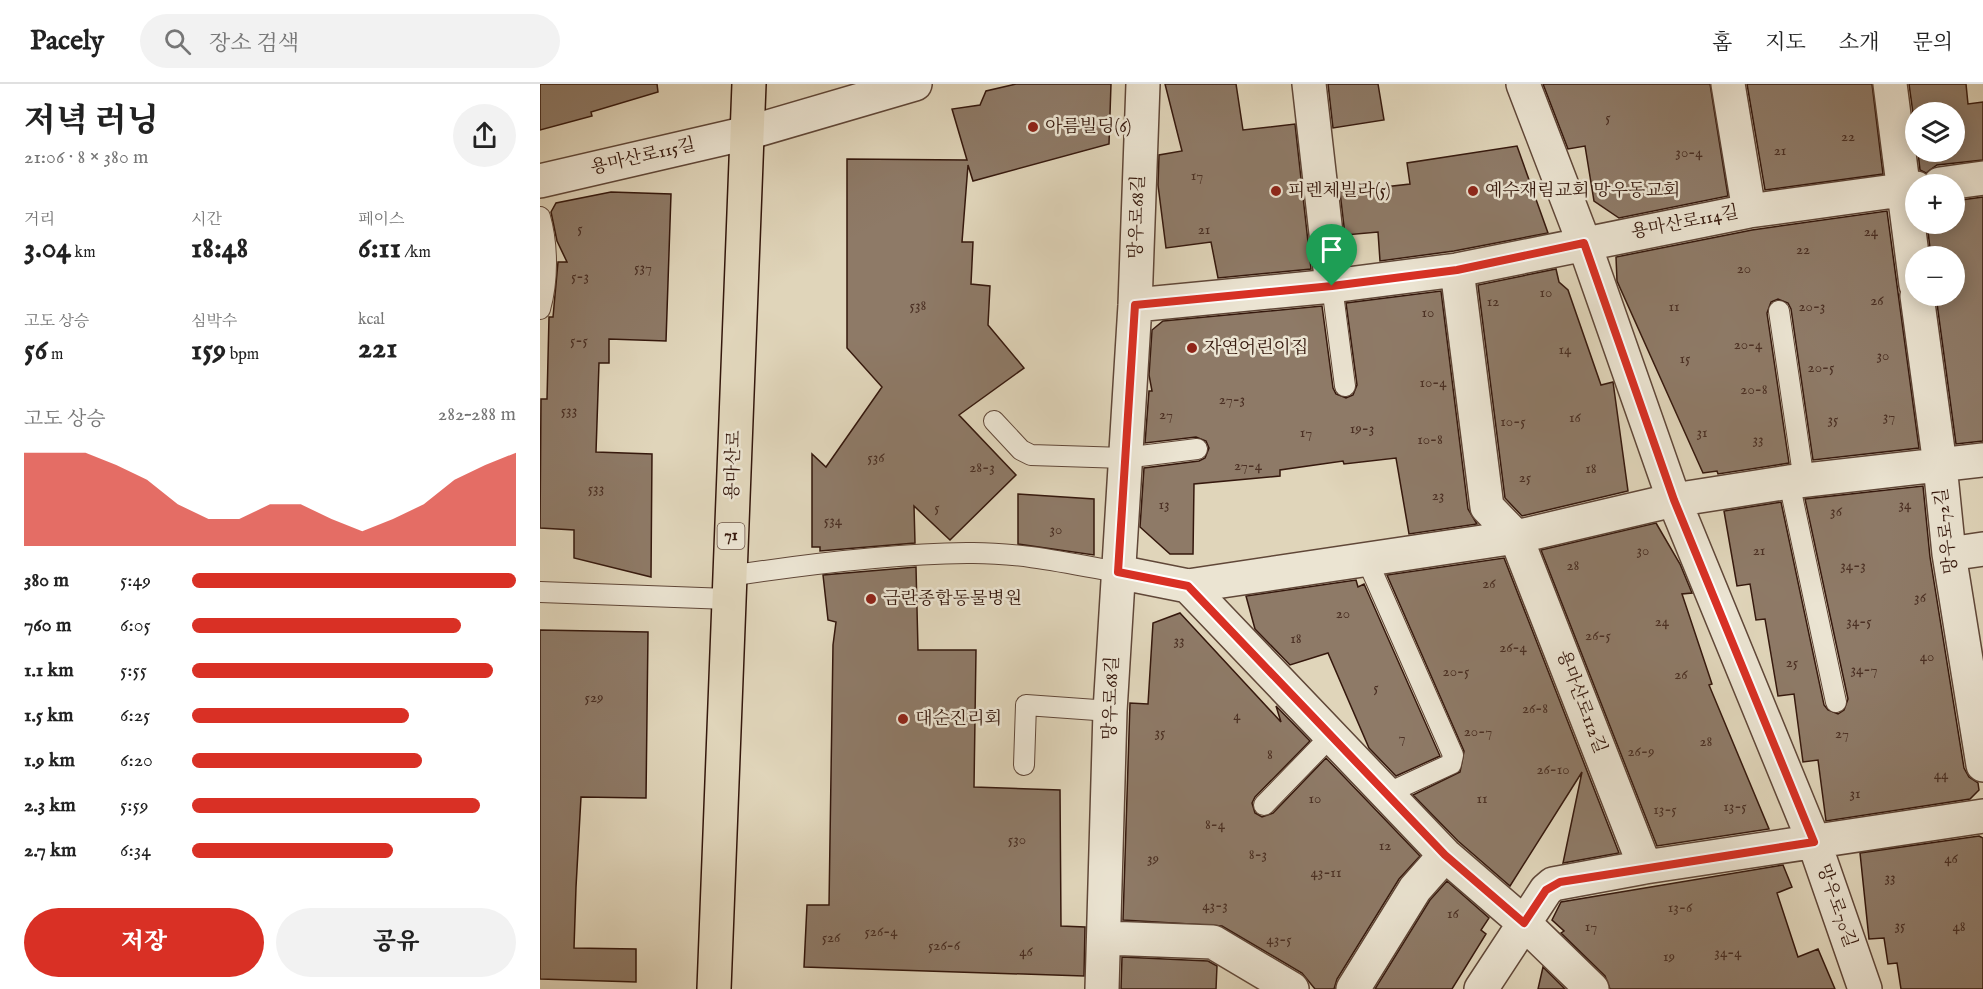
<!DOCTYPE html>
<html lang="ko">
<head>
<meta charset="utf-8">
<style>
	body { margin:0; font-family:"IM FELL English","Noto Serif KR",serif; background:#f2f2f2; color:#222; height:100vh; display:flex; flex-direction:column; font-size:22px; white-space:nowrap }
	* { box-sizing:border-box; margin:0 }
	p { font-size:20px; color:#767676 }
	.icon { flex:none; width:33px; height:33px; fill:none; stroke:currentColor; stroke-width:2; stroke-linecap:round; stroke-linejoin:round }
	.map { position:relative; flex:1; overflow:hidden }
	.drawer { display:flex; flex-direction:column; background:#fff; width:540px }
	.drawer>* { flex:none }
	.fabs { position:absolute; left:1365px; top:18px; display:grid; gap:12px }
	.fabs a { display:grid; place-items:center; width:60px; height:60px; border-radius:50%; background:#fff; box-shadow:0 3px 15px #0003; font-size:30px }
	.pin { position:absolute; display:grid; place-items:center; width:51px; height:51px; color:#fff; margin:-62px -26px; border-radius:50% 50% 50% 0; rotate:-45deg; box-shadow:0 0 6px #0007 }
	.pin .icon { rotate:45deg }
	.round { display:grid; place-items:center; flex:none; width:63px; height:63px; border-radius:32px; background:#f2f2f2 }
	.overview { display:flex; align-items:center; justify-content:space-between; height:102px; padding:0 24px }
	h1 { font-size:33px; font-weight:800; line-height:45px }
	.metrics { display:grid; grid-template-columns:repeat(3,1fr); gap:9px; height:102px; padding:6px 24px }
	.metrics div { display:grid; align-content:center }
	.metrics b { font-size:30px; font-weight:800 }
	.metrics small { font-size:16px; font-weight:400 }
	.metrics p { font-size:16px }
	.chart { height:168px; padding:12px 24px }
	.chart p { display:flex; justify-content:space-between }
	.chart svg { width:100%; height:108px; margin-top:6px; fill:#d93025; opacity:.7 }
	.cta { display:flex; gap:12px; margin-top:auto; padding:12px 24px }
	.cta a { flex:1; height:69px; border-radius:36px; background:#d93025; color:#fff; font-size:24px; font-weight:800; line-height:69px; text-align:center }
	.cta a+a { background:#f2f2f2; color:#222 }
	ul { padding:0 24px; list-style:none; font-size:20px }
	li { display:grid; grid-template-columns:96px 72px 1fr; align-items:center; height:45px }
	li i { height:15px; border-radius:8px; background:#d93025 }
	header { display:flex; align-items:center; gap:36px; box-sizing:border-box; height:84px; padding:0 30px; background:#fff; border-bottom:2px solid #e0e0e0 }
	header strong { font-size:28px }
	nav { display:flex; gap:33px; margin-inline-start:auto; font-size:21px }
	.search { width:420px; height:54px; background:#f2f2f2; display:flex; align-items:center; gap:15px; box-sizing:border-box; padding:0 21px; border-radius:33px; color:#767676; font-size:22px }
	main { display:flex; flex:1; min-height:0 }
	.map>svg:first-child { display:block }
</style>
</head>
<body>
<header>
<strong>Pacely</strong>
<div class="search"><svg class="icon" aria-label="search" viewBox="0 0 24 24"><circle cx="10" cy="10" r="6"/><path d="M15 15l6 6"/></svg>장소 검색</div>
<nav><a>홈</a><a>지도</a><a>소개</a><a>문의</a></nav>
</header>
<main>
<section class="drawer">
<div class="overview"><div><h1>저녁 러닝</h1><p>21:06 · 8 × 380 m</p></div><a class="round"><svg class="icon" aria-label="share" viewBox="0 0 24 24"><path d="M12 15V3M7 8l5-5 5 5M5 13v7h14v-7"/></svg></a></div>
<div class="metrics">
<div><p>거리</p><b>3.04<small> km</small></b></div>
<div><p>시간</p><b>18:48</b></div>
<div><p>페이스</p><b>6:11<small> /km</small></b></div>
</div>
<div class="metrics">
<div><p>고도 상승</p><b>56<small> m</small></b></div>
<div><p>심박수</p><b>159<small> bpm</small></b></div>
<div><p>kcal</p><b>221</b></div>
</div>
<div class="chart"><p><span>고도 상승</span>282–288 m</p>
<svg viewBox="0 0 160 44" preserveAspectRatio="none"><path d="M0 44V6L10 6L20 6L30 11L40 17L50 27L60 33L70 33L80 27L90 27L100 33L110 38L120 33L130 27L140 17L150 11L160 6V44z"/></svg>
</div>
<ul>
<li><b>380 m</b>5:49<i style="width:100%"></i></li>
<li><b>760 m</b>6:05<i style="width:83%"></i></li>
<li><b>1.1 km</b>5:55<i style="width:93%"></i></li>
<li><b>1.5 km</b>6:25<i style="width:67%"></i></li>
<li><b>1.9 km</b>6:20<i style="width:71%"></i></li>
<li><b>2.3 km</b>5:59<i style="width:89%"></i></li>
<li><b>2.7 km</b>6:34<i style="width:62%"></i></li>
</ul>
<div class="cta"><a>저장</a><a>공유</a></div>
</section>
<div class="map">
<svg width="1443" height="905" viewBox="0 0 1443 905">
	<rect width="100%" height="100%" fill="#e0d5ba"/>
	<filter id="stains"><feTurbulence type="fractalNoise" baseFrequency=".00333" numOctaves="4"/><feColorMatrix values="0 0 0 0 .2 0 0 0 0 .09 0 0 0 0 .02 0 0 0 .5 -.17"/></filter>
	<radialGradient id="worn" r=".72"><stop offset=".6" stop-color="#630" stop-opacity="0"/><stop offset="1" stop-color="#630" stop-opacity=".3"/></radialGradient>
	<path fill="#8e7a67" stroke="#35180d" stroke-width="1.5" d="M0,0H117L118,8L51,28L52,32L0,46Z
		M476,0H571L569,60L433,97L428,81L422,158H433L431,200L450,202L448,241L484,284L419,331L476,391L410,456L374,422L375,459L280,467V463H272V370L286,383L342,303L307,264V75L427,76L412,25L440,21L446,7Z
		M625,0H696L703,46L755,40L771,185L678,194L671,158L626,164L618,101L619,71L642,67Z
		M788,0H838L844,36L793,44Z
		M1003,0H1170L1188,112L1079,134L1054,117L1045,62L1028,65Z
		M1207,0H1332L1343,90L1225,106Z
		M1369,0H1426L1428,20L1443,18V76L1397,81L1386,89L1380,86L1378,68H1414V28H1376V51Z
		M977,62L1008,149L914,167L840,177L838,148L805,151L800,108L870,100L867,79Z
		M71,108L131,110L126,257L69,255V279H59L56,368L112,370L111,493L34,474V446L0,444L1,315H7L9,233H13L18,178H27L17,157L11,128L16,119Z
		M1443,113V357L1416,360L1396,212H1414V172H1391L1387,140H1414V117Z
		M1347,127L1379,364L1273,376L1251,225L1248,219L1238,215L1231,218L1227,229L1249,379L1178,390L1177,387L1163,389L1077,197L1076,173L1212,146Z
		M1016,185L1019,198L1028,206L1061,301L1073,298L1088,407L982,432L965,414L938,201Z
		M901,207L928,425L937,440L869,450L856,374L804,380L803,377L740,386V392L654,400L653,470H630L600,443L604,384L659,377L665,374L669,364L666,357L656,353L605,359L609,307H612L609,291L612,246L623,237L782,222L793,304L796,310L806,314L813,311L817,301L806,219Z
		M1383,402L1390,473L1424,684L1429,693L1438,699L1439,706L1430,715L1286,737L1278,676L1263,678L1254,610L1238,612L1225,535L1216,536L1210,500L1197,502L1184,427L1241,418L1284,621L1288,626L1298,630L1304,626L1308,615L1265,415Z
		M478,410L554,415V471L478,460Z
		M1116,439L1140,480L1152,509L1142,510L1172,600L1169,601L1229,745L1117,762L1001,466Z
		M964,474L1079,769L1023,779L1042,688L970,802L918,757L873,711L920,688L924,667L847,491Z
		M376,483L378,566H436L434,703L520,706L521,842L545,843L544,892L264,883L267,821H289L293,561L296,538L288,536L283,491Z
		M816,496L818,503L824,500L900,672L856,692L829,664L788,569L750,581L715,545L706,512Z
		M640,529L741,638L736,622L770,657L715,713L712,719L715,729L722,733L733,729L786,674L880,772L859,795L797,895L794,905H775L762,889L682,842L583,836L590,619L608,620L613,539Z
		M0,546L108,548L106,714L41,713L36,803L34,864L96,865V898L0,895Z
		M1439,752L1443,754V905H1361L1357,879L1348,880L1344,854L1329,855L1320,769Z
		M1243,781L1252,803L1237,809L1258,873L1278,865L1295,905H1070L1065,892L1021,849L1024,847L1012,836L1021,818Z
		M907,797L949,834L941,846L946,850L912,905H835L890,816Z
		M582,873L668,877L677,882L676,905H581Z
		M1003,883L1025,905H998Z"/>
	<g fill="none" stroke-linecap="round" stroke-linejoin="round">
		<g stroke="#604738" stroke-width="22">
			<path id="service" d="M0,133C8,161 8,197 0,225
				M792,202L805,302
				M1239,227L1264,397
				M454,337L481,366L491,371L584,374L657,365
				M1249,398L1296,618
				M827,476L913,671L911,680L846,710
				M190,492C268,480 347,470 427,469C478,468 528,479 578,488
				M0,508L188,515
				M484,681L486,621L570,627
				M724,721L791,652"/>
		</g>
		<g stroke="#604738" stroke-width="36">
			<path id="minor" d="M769,0L792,202
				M983,0L1044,159L1134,416L1274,758L1325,905
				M1188,0L1209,127
				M1350,0L1376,201
				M0,97L207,49L375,0
				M1400,100L1443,94
				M917,186L947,423L976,453L1105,783
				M1377,212L1400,381L1409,470L1443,681
				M595,221L792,202L917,186L1209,127L1376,104
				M1409,470L1443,465
				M578,488L648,502L976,453L1134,416L1249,398L1443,376
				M648,502L905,771L984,839L1052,905
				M565,854L673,858L752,905
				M562,905L570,627L595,221L603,0
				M813,905L875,805L905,771
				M941,905L1006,806L1013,800L1105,783L1443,732"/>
		</g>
		<g stroke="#35180d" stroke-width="36">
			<path id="primary" d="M174,905L209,0"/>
		</g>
		<use href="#service" stroke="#ebe4d2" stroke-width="20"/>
		<use href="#minor" stroke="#ebe4d2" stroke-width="33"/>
		<use href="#primary" stroke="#e0d5ba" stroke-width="33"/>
	</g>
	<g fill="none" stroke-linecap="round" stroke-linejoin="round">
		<g stroke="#fff" stroke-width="12">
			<path id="route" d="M1044,159L1134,416L1274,758L1020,798L1006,806L984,839L905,771L648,502L578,488L595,221L792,202L917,186Z"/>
		</g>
		<use href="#route" stroke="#d93025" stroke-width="8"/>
	</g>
	<g fill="#8f2418" stroke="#ebe4d2" stroke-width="2">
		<circle cx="493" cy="43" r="6"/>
		<circle cx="736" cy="107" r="6"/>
		<circle cx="933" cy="107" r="6"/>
		<circle cx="652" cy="264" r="6"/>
		<circle cx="331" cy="515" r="6"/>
		<circle cx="363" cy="635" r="6"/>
	</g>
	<g text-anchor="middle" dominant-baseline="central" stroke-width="5" stroke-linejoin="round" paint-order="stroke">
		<g font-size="15" fill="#4b3024">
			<text x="1068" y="33">5</text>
			<text x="1308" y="52">22</text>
			<text x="1240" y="66">21</text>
			<text x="1149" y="68">30-4</text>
			<text x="657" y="91">17</text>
			<text x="40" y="144">5</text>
			<text x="664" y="145">21</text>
			<text x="1331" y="147">24</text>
			<text x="1263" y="165">22</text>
			<text x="103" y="183">537</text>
			<text x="1204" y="184">20</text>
			<text x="40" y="192">5-3</text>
			<text x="1006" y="208">10</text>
			<text x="1337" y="216">26</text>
			<text x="953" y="217">12</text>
			<text x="378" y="221">538</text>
			<text x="1134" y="222">11</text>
			<text x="1272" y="222">20-3</text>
			<text x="888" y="228">10</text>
			<text x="39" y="256">5-5</text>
			<text x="1208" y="260">20-4</text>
			<text x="1025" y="265">14</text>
			<text x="1343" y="271">30</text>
			<text x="1145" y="274">15</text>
			<text x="1281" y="283">20-5</text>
			<text x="893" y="298">10-4</text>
			<text x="1214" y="305">20-8</text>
			<text x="692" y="315">27-3</text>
			<text x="29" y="326">533</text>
			<text x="626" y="330">27</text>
			<text x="1349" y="332">37</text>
			<text x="1035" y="333">16</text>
			<text x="1293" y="335">35</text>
			<text x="973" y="337">10-5</text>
			<text x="822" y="344">19-3</text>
			<text x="766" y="348">17</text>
			<text x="1162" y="348">31</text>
			<text x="890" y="355">10-8</text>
			<text x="1218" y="355">33</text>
			<text x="336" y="373">536</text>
			<text x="708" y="381">27-4</text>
			<text x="442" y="383">28-3</text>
			<text x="1051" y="384">18</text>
			<text x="985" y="393">25</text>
			<text x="56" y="404">533</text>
			<text x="898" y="411">23</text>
			<text x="624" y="420">13</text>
			<text x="1365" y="420">34</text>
			<text x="397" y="423">5</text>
			<text x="1296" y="427">36</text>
			<text x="293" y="436">534</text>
			<text x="516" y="445">30</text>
			<text x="1103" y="466">30</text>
			<text x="1219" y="466">21</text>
			<text x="1033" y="481">28</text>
			<text x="1313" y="481">34-3</text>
			<text x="949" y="499">26</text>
			<text x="1380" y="513">36</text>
			<text x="803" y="529">20</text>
			<text x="1122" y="537">24</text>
			<text x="1319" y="537">34-5</text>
			<text x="1058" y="551">26-5</text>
			<text x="756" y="554">18</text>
			<text x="639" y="556">33</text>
			<text x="973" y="563">26-4</text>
			<text x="1387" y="572">40</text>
			<text x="1252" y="578">25</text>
			<text x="1324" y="585">34-7</text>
			<text x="916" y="587">20-5</text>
			<text x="1141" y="590">26</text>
			<text x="836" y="603">5</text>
			<text x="54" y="613">529</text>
			<text x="995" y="624">26-8</text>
			<text x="697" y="631">4</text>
			<text x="938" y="647">20-7</text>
			<text x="620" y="648">35</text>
			<text x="1302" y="649">27</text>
			<text x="862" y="653">7</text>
			<text x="1166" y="657">28</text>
			<text x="1101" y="667">26-9</text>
			<text x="730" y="670">8</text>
			<text x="1013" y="685">26-10</text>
			<text x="1401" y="690">44</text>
			<text x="1315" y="709">31</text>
			<text x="775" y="714">10</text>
			<text x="942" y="714">11</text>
			<text x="1195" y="722">13-5</text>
			<text x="1125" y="725">13-5</text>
			<text x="675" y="740">8-4</text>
			<text x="477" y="755">530</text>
			<text x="845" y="761">12</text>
			<text x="718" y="770">8-3</text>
			<text x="613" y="774">39</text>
			<text x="1411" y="774">46</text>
			<text x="786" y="788">43-11</text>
			<text x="1350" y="793">33</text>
			<text x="675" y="821">43-3</text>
			<text x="1140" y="823">13-6</text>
			<text x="913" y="829">16</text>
			<text x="1360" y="841">35</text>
			<text x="1051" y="842">17</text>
			<text x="1419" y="842">48</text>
			<text x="341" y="847">526-4</text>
			<text x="291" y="853">526</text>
			<text x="739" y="855">43-5</text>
			<text x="404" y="861">526-6</text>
			<text x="486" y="867">46</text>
			<text x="1188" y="868">34-4</text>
			<text x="1129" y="872">19</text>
		</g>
		<rect fill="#ebe4d2" stroke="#6c5548" stroke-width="1.5" x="177.5" y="439" width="27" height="26" rx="4.5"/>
		<g font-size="16" font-weight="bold" fill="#35180d">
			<text x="191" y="452">71</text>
		</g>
		<g font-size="18" fill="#35180d" stroke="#ebe4d2" text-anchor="start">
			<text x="505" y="43">아름빌딩(6)</text>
			<text x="748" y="107">피렌체빌라(5)</text>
			<text x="945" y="107">예수재림교회 망우동교회</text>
			<text x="664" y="264">자연어린이집</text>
			<text x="343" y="515">금란종합동물병원</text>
			<text x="375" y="635">대순진리회</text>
		</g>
		<g font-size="18" fill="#35180d" stroke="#ebe4d2">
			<text transform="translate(103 73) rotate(-13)">용마산로115길</text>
			<text transform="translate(598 133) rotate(-88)">망우로68길</text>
			<text transform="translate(1145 139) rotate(-11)">용마산로114길</text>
			<text transform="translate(194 381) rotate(-88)">용마산로</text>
			<text transform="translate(1407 447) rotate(-97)">망우로72길</text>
			<text transform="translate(572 614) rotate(-88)">망우로68길</text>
			<text transform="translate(1041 618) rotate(69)">용마산로112길</text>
			<text transform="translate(1296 822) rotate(71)">망우로70길</text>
		</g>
	</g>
	<rect width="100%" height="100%" filter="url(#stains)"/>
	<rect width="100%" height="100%" fill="url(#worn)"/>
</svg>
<div class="fabs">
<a><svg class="icon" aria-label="layers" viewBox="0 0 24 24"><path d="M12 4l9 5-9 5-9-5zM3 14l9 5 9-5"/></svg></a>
<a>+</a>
<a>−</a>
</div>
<div class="pin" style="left:792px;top:202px;background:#1e9e55"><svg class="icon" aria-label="arrive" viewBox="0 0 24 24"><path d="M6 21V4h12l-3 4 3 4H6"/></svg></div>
</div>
</main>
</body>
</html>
